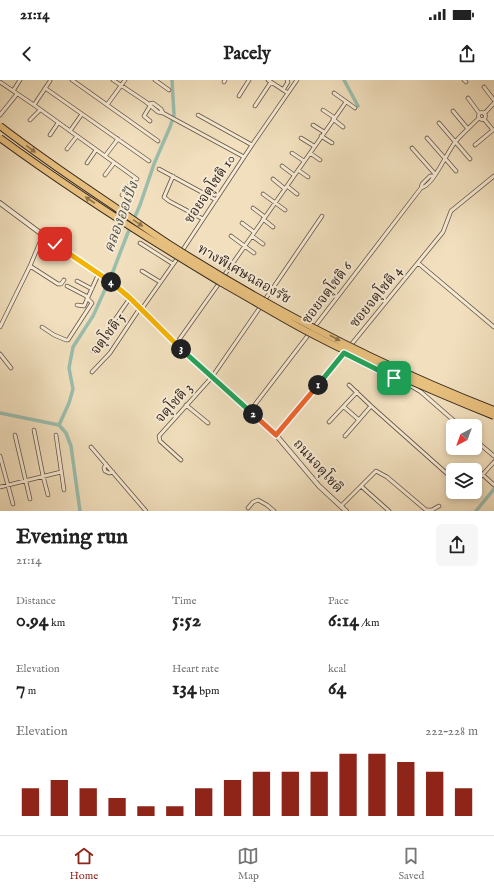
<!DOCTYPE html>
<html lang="en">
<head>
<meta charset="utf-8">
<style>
	body { margin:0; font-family:"IM FELL English","Noto Serif Thai",serif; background:#f6f6f6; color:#222; height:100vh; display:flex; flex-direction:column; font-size:15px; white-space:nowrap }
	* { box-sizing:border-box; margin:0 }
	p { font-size:13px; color:#767676 }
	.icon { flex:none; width:22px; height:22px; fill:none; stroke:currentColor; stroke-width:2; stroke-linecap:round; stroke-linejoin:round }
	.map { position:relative; height:431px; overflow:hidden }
	.panel { display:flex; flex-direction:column; background:#fff; flex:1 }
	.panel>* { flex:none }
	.needle { width:26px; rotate:221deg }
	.buttons { position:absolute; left:446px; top:339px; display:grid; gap:8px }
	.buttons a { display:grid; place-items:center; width:36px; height:36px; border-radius:6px; background:#fff; box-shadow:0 2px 6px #0003; font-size:20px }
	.pin { position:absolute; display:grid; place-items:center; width:34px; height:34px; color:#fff; margin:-17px; border-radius:8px; box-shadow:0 2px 6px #0006 }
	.km { position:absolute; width:20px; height:20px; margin:-10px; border-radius:50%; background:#222; color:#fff; font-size:11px; line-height:20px; text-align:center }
	.round { display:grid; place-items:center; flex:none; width:42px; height:42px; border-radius:6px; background:#f6f6f6 }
	.summary { display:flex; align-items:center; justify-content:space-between; height:68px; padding:0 16px }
	h1 { font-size:22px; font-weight:700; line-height:30px }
	.stats { display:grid; grid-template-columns:repeat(3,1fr); gap:6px; height:68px; padding:4px 16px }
	.stats div { display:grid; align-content:center }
	.stats b { font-size:20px; font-weight:700 }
	.stats small { font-size:11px; font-weight:400 }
	.stats p { font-size:11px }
	.chart { height:112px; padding:8px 16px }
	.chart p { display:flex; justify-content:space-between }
	.chart svg { width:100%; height:72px; margin-top:4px; stroke:#8f2418; stroke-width:6 }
	.status { display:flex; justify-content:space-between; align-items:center; height:28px; padding:0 20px; background:#fff; direction:ltr }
	.status svg { height:11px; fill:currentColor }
	header { display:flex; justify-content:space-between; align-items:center; height:52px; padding:0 16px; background:#fff; font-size:18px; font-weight:700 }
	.tab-bar { display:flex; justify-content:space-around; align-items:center; height:56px; border-top:1px solid #e0e0e0; background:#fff; font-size:11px; color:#767676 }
	.tab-bar a { display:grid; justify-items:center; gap:2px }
	.tab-bar .active { color:#8f2418 }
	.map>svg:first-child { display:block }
</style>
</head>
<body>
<div class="status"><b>21:14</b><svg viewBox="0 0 49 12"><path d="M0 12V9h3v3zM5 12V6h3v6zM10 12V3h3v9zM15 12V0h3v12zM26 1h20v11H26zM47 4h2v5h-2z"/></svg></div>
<header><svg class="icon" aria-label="back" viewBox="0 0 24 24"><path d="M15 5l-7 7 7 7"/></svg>Pacely<svg class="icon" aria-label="share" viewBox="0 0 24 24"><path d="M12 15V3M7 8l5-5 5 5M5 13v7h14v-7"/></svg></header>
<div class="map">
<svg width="494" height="431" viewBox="0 0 494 431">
	<rect width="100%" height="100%" fill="#f1dfbd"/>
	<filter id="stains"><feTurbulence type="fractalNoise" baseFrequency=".005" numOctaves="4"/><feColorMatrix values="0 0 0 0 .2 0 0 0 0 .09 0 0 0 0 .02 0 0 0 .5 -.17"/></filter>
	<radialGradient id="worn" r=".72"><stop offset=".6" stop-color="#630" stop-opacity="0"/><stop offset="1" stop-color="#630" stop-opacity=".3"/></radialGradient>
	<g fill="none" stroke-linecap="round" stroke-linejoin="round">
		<path stroke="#9bbdad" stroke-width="3.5" d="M344,0L358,26
			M0,333L59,345L66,353L71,366L80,431
			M59,345L69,323L73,309L69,288L73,267L93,236L112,194L127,155L140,125L154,84L170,47L174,35L172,0
			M476,431L494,409"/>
		<g stroke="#625446" stroke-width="4.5">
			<path id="minor" d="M72,0L158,61
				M113,0L146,22L158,32L163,33L244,77
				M155,0L169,10
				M268,0L288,13
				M464,0L466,2
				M0,2L34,25L50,1
				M224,2L225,0
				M484,7L494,20
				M45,8L82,34L70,51
				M283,10L288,2L287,0
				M13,11L20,0
				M334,13L355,28
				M239,16L249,0
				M468,18L479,33
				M149,24L153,23L161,29L163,33
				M34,25L137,99
				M107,25L125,0
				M255,26L271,2
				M323,30L335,38
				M453,31L468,49
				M478.5 36a3.5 3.5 0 1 1 7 0a3.5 3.5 0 1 1-7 0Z
				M82,34L149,81
				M484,34L494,23
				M0,35L17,14
				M198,35L252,65
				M333,39L343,47
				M30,40L40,30
				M150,41L144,36L150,26
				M439,43L470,79
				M313,45L324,52
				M50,55L58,43
				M321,56L332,63
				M301,58L314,66
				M427,58L456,91
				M475,65L493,50L484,39
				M412,68L435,94
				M67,69L77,56
				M292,73L304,81
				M310,73L320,80
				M105,76L118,59
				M87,83L96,70
				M282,86L294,95
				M159,89L216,120
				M298,90L308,97
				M105,95L114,83
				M173,96L164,117L169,121L203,139
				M273,99L285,109
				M287,106L297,114
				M421,108C434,105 446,73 456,61C463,53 471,46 479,38
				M263,114L285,130
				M122,115L135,98
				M253,128L265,137
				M263,139L273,147
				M242,143L254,152
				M231,156L254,173
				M252,156L263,164
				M140,163L173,184
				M182,171L252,65L297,0
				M418,183L494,247
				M30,186L58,204H61L64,200
				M142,191L160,202
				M223,197L346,22
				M77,201L92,209
				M67,206L88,217
				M264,221L322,136
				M77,225L84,226L99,193
				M141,230L179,176
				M0,247L30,186L43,155
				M42,247L54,255L66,260H68L92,223L87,218
				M176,264L220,202
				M350,266L443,152L451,131L494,96
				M93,271L130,218
				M0,274L11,288
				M367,284L411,306L421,312L460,346
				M92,292L110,273L140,228
				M349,305L371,326L453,399
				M186,325L208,343
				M344,327L359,340
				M250,331L421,108L422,104L430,96H434
				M329,342L357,312
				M34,350L43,396L48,415
				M15,355L30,419
				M56,355L64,410
				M276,355L346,270
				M345,356L371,326
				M475,360L494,376
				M91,367L146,431
				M0,376L13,424
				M181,380L160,361L159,356L212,297L261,226
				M106,384L104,388L105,391L109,393L113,392
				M482,394L494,405
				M475,403L494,382
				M361,406L389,431
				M0,407L61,392
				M341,426L376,391L387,397L426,430H432L439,426
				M248,428L253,422L258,420L267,425L274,431"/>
		</g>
		<g stroke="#625446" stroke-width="5.5">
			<path id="tertiary" d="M0,123L55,164L104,197L130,218L173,261L276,355L319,406L346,431"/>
		</g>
		<use href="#minor" stroke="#f6ead4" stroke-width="3"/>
		<use href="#tertiary" stroke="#f6ead4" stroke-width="4"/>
		<g stroke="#33261f" stroke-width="8" stroke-linecap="butt">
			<path id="motorway-bridge" d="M0,46C34,72 70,97 106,121C127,135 147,150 169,164C271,229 381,286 494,330
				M0,58C71,110 145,157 220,202C251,219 281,238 312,254C371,285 432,311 494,336"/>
		</g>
		<use href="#motorway-bridge" stroke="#e8c07e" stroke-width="6"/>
	</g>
	<defs><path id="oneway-solid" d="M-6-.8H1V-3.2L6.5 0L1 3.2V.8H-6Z"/></defs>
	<g fill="#8e734e">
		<use href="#oneway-solid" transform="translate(31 69) rotate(36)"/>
		<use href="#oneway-solid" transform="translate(90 120) rotate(-147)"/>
		<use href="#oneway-solid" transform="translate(138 143) rotate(34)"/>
		<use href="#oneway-solid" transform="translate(335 258) rotate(27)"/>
	</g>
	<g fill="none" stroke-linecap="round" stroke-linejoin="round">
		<g stroke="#fff" stroke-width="8">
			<path id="split-1" d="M318,305L344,273L394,298"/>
		</g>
		<g stroke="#fff" stroke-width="8">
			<path id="split-2" d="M253,334L276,355L318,305"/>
		</g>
		<g stroke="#fff" stroke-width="8">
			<path id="split-3" d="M181,269L253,334"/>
		</g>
		<g stroke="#fff" stroke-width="8">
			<path id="split-4" d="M111,202L130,218L181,269"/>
		</g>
		<g stroke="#fff" stroke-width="8">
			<path id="split-5" d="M55,164L111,202"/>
		</g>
		<use href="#split-1" stroke="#22a559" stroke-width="5"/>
		<use href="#split-2" stroke="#f0652b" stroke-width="5"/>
		<use href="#split-3" stroke="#22a559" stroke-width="5"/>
		<use href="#split-4" stroke="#f5b400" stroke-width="5"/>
		<use href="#split-5" stroke="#f5b400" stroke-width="5"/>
	</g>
	<g text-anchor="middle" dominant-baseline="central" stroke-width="4" stroke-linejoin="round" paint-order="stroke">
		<g font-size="14" fill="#33261f" stroke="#f6ead4">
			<text transform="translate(210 109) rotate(-56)">ซอยจตุโชติ 10</text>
			<text transform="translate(244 194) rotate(30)">ทางพิเศษฉลองรัช</text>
			<text transform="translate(327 213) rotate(-53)">ซอยจตุโชติ 6</text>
			<text transform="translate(376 217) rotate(-51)">ซอยจตุโชติ 4</text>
			<text transform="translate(108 254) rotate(-53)">จตุโชติ 5</text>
			<text transform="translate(174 323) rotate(-48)">จตุโชติ 3</text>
			<text transform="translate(318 386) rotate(48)">ถนนจตุโชติ</text>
		</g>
		<g font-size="15" font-style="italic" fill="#52534a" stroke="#f6ead4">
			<text transform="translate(121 137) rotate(-70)">คลองออเป้ง</text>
		</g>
	</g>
	<rect width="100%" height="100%" filter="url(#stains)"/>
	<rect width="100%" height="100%" fill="url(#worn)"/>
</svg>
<div class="buttons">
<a><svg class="needle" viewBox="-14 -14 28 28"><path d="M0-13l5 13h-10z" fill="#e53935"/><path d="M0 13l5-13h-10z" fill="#767676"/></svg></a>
<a><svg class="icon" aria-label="layers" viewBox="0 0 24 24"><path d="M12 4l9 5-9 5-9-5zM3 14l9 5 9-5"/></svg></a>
</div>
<div class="pin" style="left:394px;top:298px;background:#1e9e55"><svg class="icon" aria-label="arrive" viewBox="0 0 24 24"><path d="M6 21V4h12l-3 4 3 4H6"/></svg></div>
<div class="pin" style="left:55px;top:164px;background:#d93025"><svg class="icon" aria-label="check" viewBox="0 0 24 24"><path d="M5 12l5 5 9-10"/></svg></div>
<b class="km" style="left:318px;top:305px">1</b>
<b class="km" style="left:253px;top:334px">2</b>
<b class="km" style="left:181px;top:269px">3</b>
<b class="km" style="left:111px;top:202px">4</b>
</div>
<section class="panel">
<div class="summary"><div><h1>Evening run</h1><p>21:14</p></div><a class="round"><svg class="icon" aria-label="share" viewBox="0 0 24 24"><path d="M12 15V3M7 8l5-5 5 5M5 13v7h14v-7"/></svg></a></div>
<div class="stats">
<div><p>Distance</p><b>0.94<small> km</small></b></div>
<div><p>Time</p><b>5:52</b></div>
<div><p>Pace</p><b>6:14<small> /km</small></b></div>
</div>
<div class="stats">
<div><p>Elevation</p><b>7<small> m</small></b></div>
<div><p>Heart rate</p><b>134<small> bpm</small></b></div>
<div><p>kcal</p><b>64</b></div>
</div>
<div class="chart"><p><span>Elevation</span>222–228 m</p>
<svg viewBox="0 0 160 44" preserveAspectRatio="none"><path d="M5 44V27M15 44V22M25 44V27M35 44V33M45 44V38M55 44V38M65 44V27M75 44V22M85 44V17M95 44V17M105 44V17M115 44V6M125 44V6M135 44V11M145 44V17M155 44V27"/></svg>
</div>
</section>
<nav class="tab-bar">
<a class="active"><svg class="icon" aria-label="home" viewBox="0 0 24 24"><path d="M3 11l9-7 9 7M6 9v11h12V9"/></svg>Home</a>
<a><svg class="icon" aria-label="map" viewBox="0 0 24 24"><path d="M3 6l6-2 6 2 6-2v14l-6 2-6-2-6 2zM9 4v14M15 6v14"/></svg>Map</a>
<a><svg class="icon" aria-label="saved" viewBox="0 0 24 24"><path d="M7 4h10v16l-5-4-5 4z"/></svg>Saved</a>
</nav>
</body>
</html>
